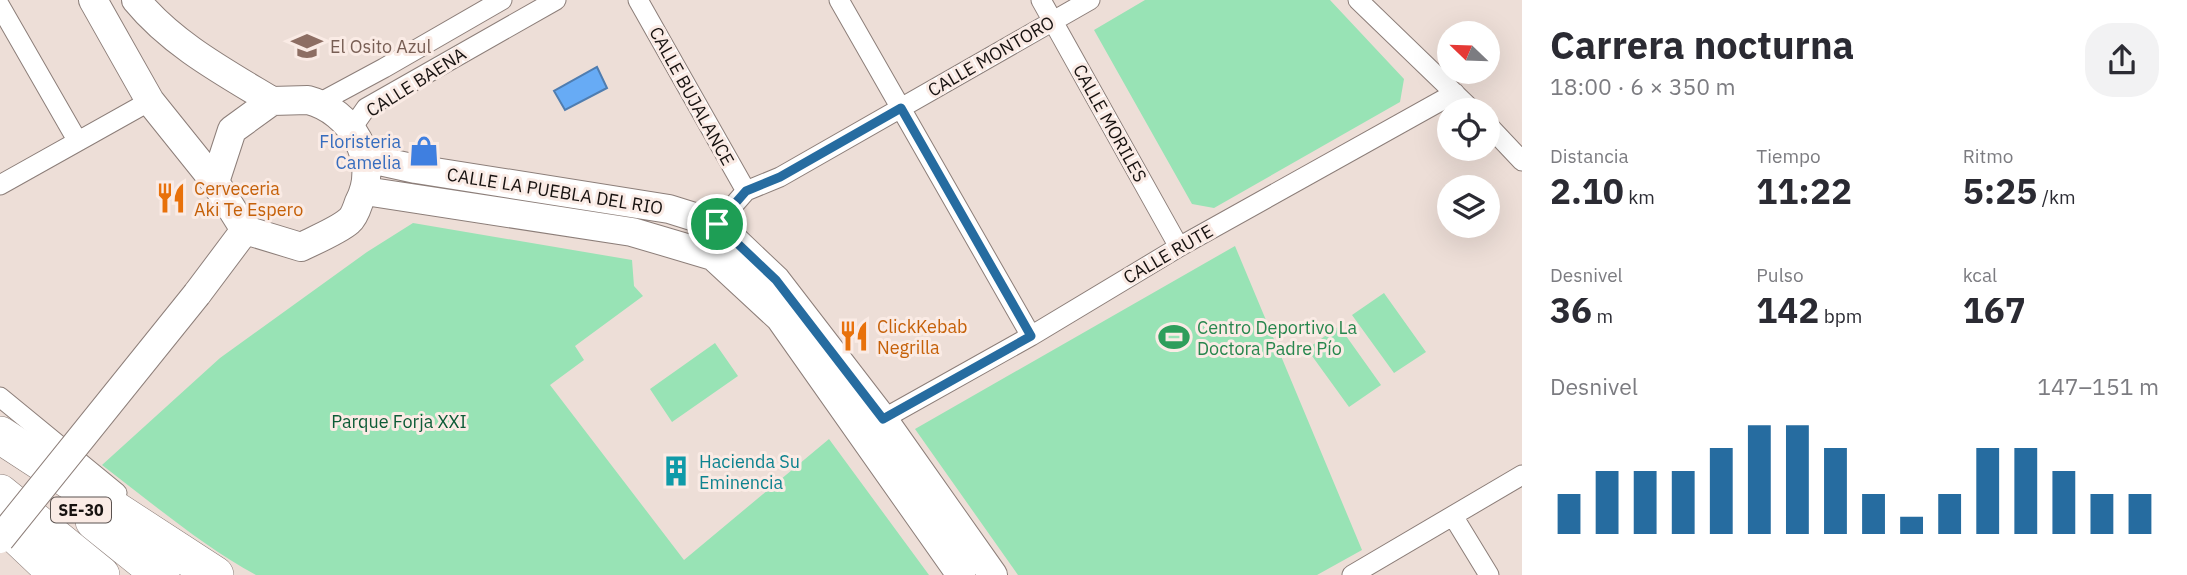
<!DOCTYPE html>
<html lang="es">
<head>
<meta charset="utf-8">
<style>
	body { margin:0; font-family:"IBM Plex Sans",sans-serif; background:#f2f2f3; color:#2b2b33; height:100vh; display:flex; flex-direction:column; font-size:26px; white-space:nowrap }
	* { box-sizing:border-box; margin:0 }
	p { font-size:23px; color:#7c7c81 }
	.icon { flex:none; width:38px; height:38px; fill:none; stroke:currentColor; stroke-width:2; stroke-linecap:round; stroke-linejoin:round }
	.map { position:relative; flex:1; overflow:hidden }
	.details { display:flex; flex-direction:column; background:#fff; width:665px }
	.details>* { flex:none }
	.needle { width:46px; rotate:293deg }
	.buttons { position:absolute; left:1437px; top:21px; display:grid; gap:14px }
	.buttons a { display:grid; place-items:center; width:63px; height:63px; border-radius:50%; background:#fff; box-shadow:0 7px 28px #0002; font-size:35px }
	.pin { position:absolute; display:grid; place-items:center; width:60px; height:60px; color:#fff; margin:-30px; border:4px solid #fff; border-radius:50%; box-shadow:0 2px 7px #0007 }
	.round { display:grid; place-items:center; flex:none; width:74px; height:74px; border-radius:28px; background:#f2f2f3 }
	.headline { display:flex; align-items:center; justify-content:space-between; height:119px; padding:0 28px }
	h1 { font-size:38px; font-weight:700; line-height:52px }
	.stats { display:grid; grid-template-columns:repeat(3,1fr); gap:10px; height:119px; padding:7px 28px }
	.stats div { display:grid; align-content:center }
	.stats b { font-size:35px; font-weight:700 }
	.stats small { font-size:19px; font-weight:400 }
	.stats p { font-size:19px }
	.chart { height:196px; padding:14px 28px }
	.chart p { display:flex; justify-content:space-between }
	.chart svg { width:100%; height:126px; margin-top:7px; stroke:#266ca0; stroke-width:6 }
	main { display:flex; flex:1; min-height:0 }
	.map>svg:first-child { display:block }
</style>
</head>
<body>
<main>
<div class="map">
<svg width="1522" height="575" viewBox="0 0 1522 575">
	<rect width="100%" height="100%" fill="#edded7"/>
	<path fill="#98e3b5" d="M1145,0H1330L1404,79L1400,102L1214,208L1192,204L1094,30Z
		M413,223L632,260L634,286L643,296L575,346L584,360L550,385L684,560L829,439L929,575H256C201,545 152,503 102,465L220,358L367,252Z
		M1235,246L1362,550L1317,575H1018L915,429Z
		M1384,293L1426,352L1394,373L1352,315Z
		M1339,326L1381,385L1349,407L1307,349Z
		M715,343L738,376L672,422L650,389Z"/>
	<path fill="#67abf5" stroke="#4f7db0" stroke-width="2" d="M597,67L607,88L565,110L554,91Z"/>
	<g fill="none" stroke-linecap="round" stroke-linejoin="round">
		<g stroke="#8c7e79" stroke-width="21">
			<path id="street" d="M638,0L746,191
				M839,0L1031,336
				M1041,0L1179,247
				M1358,0L1472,110
				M0,6L77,140
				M319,103L384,68L502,0
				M1488,125L1522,161
				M352,128L366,108L556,0
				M0,185L150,101
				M717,224L746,191L780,177L1090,0
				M0,397L117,493
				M883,419L1031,336L1179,247L1455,93
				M1453,516L1489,575
				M1352,575L1522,475"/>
		</g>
		<g stroke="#8c7e79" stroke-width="30">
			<path id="secondary" d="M93,0L150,101L215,182
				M136,0C172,44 224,72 272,101
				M308,100C351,111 381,161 359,202C357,208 354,217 349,221C339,230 313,241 301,247L245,230L215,182L232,130L272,101Z
				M366,158L416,169L669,209L717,224L776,280L883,419L993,575
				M365,191L632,232L713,256L780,318L961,575
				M197,294L245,230"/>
		</g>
		<g stroke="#8c7e79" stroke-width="38">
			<path id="highway" d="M0,435L215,575
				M0,493L101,575
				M1,521L58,575
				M94,521L161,575"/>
		</g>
		<use href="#street" stroke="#fff" stroke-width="19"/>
		<use href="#secondary" stroke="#fff" stroke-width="28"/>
		<use href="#highway" stroke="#fff" stroke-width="37"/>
		<g stroke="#8c7e79" stroke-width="30" stroke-linecap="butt">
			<path id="secondary-bridge" d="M0,539L197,294"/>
		</g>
		<use href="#secondary-bridge" stroke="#fff" stroke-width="28"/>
	</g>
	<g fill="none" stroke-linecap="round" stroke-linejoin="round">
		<g stroke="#fff" stroke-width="14">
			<path id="route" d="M901,108L1031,336L883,419L776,280L717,224L746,191L780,177Z"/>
		</g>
		<use href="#route" stroke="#266ca0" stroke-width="9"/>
	</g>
	<defs>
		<g id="school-bare" transform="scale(2.415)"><path d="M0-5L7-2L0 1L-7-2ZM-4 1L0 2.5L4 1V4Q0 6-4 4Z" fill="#8d6e63" stroke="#faebe5" stroke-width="2.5" paint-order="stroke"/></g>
		<g id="shop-bare" transform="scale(2.415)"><path d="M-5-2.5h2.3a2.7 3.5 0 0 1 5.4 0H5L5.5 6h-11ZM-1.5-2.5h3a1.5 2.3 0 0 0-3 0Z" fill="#3f7fe0" stroke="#faebe5" stroke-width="2.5" paint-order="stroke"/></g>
		<g id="restaurant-bare" transform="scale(2.415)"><path d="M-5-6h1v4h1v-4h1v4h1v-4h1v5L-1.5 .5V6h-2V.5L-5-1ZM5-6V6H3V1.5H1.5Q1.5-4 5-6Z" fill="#e8710a" stroke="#faebe5" stroke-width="2.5" paint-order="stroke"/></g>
		<g id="stadium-bare" transform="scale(2.415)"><path d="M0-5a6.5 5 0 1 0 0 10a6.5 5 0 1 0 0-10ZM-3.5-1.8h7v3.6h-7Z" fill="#2e9e5b" stroke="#faebe5" stroke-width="2.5" paint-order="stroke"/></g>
		<g id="building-bare" transform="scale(2.415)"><path d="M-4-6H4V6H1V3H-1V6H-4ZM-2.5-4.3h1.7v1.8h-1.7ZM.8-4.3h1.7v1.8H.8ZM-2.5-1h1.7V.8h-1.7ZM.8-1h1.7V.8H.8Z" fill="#0f9aa8" stroke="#faebe5" stroke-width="2.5" paint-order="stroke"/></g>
	</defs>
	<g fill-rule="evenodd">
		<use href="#school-bare" x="307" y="46"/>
		<use href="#shop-bare" x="424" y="151"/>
		<use href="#restaurant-bare" x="171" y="198"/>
		<use href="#restaurant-bare" x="854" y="336"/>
		<use href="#stadium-bare" x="1174" y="337"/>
		<use href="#building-bare" x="676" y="471"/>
	</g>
	<g text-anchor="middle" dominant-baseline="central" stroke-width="6" stroke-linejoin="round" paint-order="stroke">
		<rect fill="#faebe5" stroke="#5b5350" stroke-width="2" x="51" y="497.5" width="60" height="25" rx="5"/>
		<g font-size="16" font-weight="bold" fill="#171210">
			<text x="81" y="510">SE-30</text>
		</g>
		<g font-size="18" fill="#785e54" stroke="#faebe5" text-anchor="start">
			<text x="330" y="46">El Osito Azul</text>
		</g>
		<g font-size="18" fill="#171210" stroke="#faebe5">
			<text transform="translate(991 56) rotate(-30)">CALLE MONTORO</text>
			<text transform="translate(416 82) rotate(-32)">CALLE BAENA</text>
			<text transform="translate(692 96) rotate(61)">CALLE BUJALANCE</text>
			<text transform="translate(1110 123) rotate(61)">CALLE MORILES</text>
			<text transform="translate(555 191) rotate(9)">CALLE LA PUEBLA DEL RIO</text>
			<text transform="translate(1168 254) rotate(-30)">CALLE RUTE</text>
		</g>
		<g font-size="18" fill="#366cbe" stroke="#faebe5" text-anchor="end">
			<text x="401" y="141">Floristeria<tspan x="401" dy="21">Camelia</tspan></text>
		</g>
		<g font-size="18" fill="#c56008" stroke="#faebe5" text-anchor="start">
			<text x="194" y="188">Cerveceria<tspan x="194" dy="21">Aki Te Espero</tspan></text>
			<text x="877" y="326">ClickKebab<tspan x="877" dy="21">Negrilla</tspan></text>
		</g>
		<g font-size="18" fill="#27864d" stroke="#faebe5" text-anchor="start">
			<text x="1197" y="327">Centro Deportivo La<tspan x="1197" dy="21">Doctora Padre Pío</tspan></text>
		</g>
		<g font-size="18" fill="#0d5c37" stroke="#faebe5">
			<text x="399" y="421">Parque Forja XXI</text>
		</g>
		<g font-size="18" fill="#0d838f" stroke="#faebe5" text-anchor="start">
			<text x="699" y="461">Hacienda Su<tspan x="699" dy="21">Eminencia</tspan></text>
		</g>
	</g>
</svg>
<div class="buttons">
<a><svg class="needle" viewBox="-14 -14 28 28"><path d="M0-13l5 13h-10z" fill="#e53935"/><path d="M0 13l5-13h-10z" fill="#7c7c81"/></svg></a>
<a><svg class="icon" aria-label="locate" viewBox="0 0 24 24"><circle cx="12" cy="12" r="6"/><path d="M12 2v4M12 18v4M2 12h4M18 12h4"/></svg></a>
<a><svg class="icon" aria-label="layers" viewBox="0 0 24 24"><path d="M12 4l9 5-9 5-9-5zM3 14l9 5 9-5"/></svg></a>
</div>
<div class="pin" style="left:717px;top:224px;background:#1e9e55"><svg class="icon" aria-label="arrive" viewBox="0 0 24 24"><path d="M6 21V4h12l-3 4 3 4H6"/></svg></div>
</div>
<section class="details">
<div class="headline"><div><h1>Carrera nocturna</h1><p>18:00 · 6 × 350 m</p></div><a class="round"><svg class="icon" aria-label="share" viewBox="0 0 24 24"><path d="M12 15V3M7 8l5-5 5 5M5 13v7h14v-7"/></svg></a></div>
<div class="stats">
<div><p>Distancia</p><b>2.10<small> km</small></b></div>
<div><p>Tiempo</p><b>11:22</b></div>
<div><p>Ritmo</p><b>5:25<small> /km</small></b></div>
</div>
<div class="stats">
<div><p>Desnivel</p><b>36<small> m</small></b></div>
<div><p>Pulso</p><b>142<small> bpm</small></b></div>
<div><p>kcal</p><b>167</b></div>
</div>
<div class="chart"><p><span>Desnivel</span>147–151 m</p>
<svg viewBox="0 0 160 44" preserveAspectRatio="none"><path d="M5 44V30M15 44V22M25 44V22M35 44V22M45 44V14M55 44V6M65 44V6M75 44V14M85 44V30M95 44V38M105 44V30M115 44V14M125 44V14M135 44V22M145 44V30M155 44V30"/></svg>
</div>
</section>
</main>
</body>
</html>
